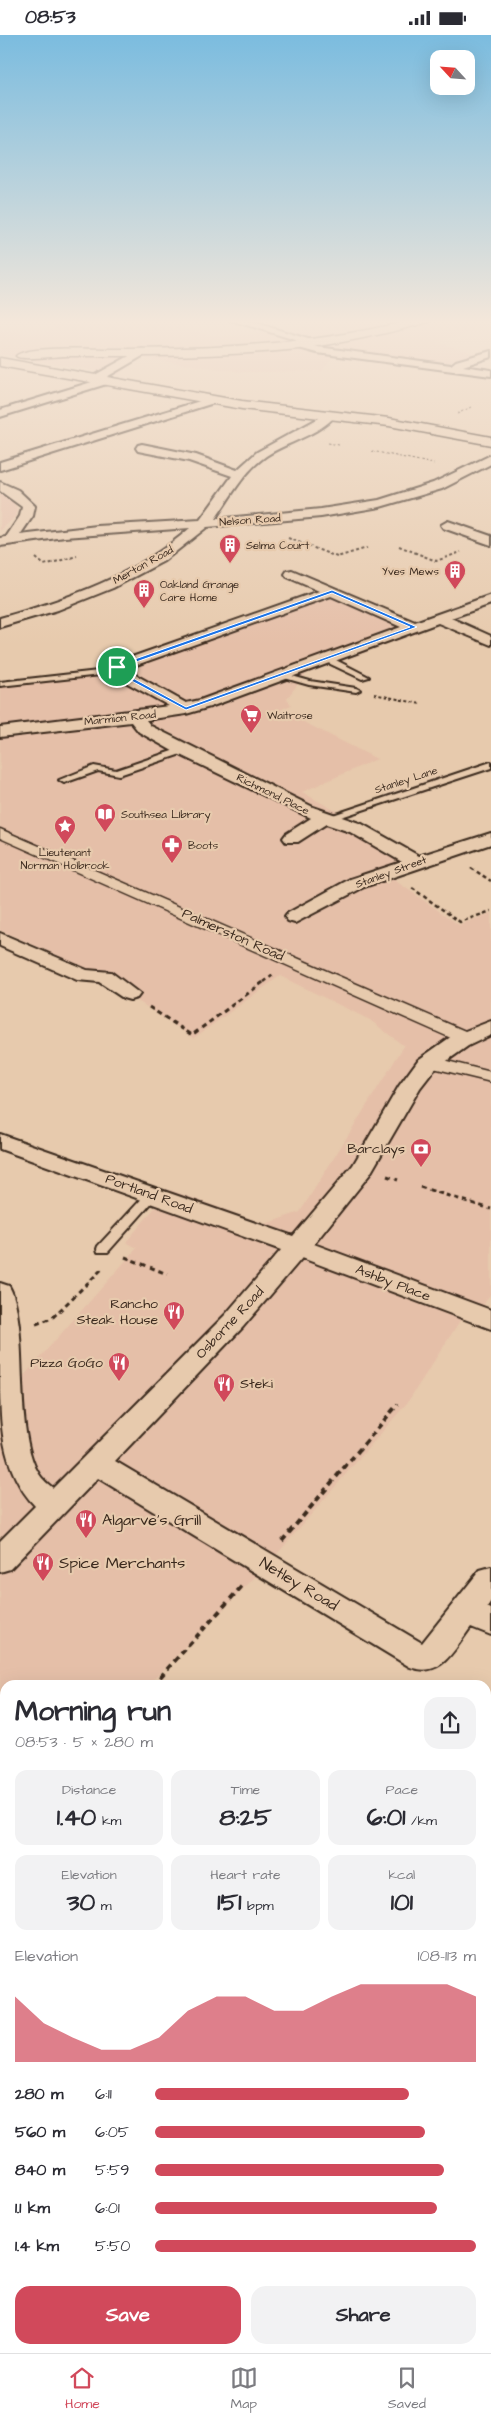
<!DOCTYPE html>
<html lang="en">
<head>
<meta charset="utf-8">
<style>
	body { margin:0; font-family:"Architects Daughter",sans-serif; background:#f2f2f3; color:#2b2b33; height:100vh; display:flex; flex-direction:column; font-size:19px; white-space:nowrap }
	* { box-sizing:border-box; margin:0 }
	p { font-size:16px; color:#7c7c81 }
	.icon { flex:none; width:28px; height:28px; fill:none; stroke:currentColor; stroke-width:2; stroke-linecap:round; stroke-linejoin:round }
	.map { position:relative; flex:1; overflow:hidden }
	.side { position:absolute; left:0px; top:1645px; width:491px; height:674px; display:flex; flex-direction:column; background:#fff; border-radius:15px 15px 0 0; box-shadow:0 5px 20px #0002 }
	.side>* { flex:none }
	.needle { width:32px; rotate:296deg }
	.buttons { position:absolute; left:430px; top:15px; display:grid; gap:10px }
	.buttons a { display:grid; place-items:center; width:45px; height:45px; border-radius:10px; background:#fff; box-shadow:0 5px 20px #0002; font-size:25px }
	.pin { position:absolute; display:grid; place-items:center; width:42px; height:42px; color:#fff; margin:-21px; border:2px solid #fff; border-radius:50%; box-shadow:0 1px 5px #0007 }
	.round { display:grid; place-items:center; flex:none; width:52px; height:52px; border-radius:15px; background:#f2f2f3 }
	.summary { display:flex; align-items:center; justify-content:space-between; height:85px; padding:0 15px }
	h1 { font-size:28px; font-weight:700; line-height:38px }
	.metrics { display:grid; grid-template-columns:repeat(3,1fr); gap:8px; height:85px; padding:5px 15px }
	.metrics div { display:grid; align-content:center; border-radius:12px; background:#f2f2f3; text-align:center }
	.metrics b { font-size:25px; font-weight:700 }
	.metrics small { font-size:14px; font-weight:400 }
	.metrics p { font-size:14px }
	.chart { height:140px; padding:10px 15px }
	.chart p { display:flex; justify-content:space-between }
	.chart svg { width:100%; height:90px; margin-top:5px; fill:#d1495b; opacity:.7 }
	.primary-button { display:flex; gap:10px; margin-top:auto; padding:10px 15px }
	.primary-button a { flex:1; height:58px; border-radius:15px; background:#d1495b; color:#fff; font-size:20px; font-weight:700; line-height:58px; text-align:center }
	.primary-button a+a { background:#f2f2f3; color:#2b2b33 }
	ul { padding:0 15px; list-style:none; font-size:16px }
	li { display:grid; grid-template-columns:80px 60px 1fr; align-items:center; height:38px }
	li i { height:12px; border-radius:6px; background:#d1495b }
	.status { display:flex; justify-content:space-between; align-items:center; height:35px; padding:0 25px; background:#fff; direction:ltr }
	.status svg { height:14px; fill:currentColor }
	.menu { display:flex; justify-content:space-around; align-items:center; height:70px; border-top:1px solid #e1e1e2; background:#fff; font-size:14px; color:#7c7c81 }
	.menu a { display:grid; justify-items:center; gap:2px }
	.menu .on { color:#d1495b }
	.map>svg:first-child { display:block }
</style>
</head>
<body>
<div class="status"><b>08:53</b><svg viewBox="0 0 49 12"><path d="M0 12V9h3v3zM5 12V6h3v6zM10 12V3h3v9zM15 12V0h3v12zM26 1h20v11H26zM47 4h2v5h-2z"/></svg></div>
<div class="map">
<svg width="491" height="2318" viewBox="0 0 491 2318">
	<rect width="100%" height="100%" fill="#e7caad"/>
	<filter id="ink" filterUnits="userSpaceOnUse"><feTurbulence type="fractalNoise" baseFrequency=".02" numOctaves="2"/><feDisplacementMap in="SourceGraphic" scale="10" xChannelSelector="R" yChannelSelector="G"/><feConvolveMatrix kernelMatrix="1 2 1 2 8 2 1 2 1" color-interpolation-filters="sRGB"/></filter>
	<g filter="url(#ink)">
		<path fill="#e5bfa8" d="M110,285H143L220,302L287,296L322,285H491V292L437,307L476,319L433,332L335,319L322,336L243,337L140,323L122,335L119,340L0,319V297L45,299L58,289L84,291Z
			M0,458L12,465L17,473L16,481L0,496Z
			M335,561L417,598L306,639L287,663L291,670L280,675L377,724L302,757L416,821L380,835L459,890L491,878V1258L474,1285L463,1281L407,1368L272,1525L148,1650H5V1797L0,1804V1257L5,1362L137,1213L126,1207L170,1155L265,1189L300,1177L404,1011L370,985L280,941L194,1003L92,936L0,895V650L113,637Z"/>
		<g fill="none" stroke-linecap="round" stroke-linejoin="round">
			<g stroke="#3b2a1e" stroke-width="4">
				<path id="service" d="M324,622H330L369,642L362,644L324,626Z
					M116,634L120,636L119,638L0,651V647Z
					M281,638L310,646L356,653L360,655L356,657L309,650L281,642Z
					M184,712L188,715L187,717L119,740L98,736L64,748L59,745L94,731L116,735Z
					M491,727V733L332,785L329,786L324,783Z
					M152,1156L158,1160L156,1163L108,1217H98L97,1214L98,1211L148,1157Z"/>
			</g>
			<g stroke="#3b2a1e" stroke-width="3">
				<path id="pedestrian" d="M0,794L472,999L474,1003L472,1007H460L0,803Z
					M431,1022L491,1037V1047L425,1031L422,1027L425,1023Z"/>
			</g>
			<g stroke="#3b2a1e" stroke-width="4">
				<path id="minor" d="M230,285H246L321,308L316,311L312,310Z
					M299,307L318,312L451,330L456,326L491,316V322L463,331L491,335V341L317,318L295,312L294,310Z
					M142,314L146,315V319L105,343H113V347L0,382V375L95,346L92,343L93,341Z
					M213,362L219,365L217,367L0,435V427Z
					M330,377L336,380C319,400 287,407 266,421C243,437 231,462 215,484L321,474L379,465L433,448L491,420V429L442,454L380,472L321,482L207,492L164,526L113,553L58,575L0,592V583C68,564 137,540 190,493L65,502L0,511V503L6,502L20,481L22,472L0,456V447L18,455L35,471L33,481L20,500L97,491L200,485L232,441L189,426L138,416L136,413L138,410L142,409L196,420L237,435L257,417Z
					M448,486L491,501V510L443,493L441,490Z
					M292,535L415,587L491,560V569L451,583L491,601V610L438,588L210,672L186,679L146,685L151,691L313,772L362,789L419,821L491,798V809L364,852L295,888L288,886L285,882L288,878L350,844L402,827L350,797L326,789L298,807H286L283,803L286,799L311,783L178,719L139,697L131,687L0,702V692L169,671L111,639L108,636L112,629L319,556L287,542L285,539L287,536ZM331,561L401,592L200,665L186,668L125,634Z
					M0,898L87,935L111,937L140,959L137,963L130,965L123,963L99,947L77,945L0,911Z
					M491,986V1000L468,1011L434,1035L420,1053L370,1139L314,1209L491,1275V1294L302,1223L243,1292L115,1426L422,1608L480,1535L491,1532V1566L487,1572L491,1574V1600L471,1592C454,1614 442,1644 410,1632L98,1443L10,1534L0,1537V1506L35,1471C0,1434 0,1386 0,1336C0,1307 0,1277 0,1248L9,1251C16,1263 17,1278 19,1291C24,1332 18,1405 39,1439C42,1444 48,1449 53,1453L225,1280L281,1215L0,1114V1099L293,1201L353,1130L399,1051L418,1025L452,1001Z
					M0,1884L5,1887V1923L0,1921Z
					M5,1973V2017L0,2019V1976Z"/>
			</g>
			<g stroke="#3b2a1e" stroke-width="3">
				<path id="secondary" d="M411,285H431L429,287C386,299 343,308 299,314C222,322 145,321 67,321C57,321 21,326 16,321C25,311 90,314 106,314C209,314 311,311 411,285Z
					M0,323L242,366L389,383L491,402V410L389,391L242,374L0,331Z"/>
			</g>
			<path stroke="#3b2a1e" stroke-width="1" stroke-dasharray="2.5 2" stroke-linecap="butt" d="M457,379L471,372
				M328,408L339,410
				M372,416L434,429"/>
			<path stroke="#3b2a1e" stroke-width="2" stroke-dasharray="3 2.5" stroke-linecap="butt" d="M288,503L337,522L367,513
				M399,511L436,526L461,517
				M36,523L44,530L77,521
				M374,659L421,669"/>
			<path stroke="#3b2a1e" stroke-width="2.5" stroke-dasharray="4 3" stroke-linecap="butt" d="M471,833L491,846
				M412,853L460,887L491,876
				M264,947L273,940"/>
			<path stroke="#3b2a1e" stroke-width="3" stroke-dasharray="5 4" stroke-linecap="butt" d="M149,972L192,1000L266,945
				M387,1141L398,1145
				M420,1152L491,1174
				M125,1222L167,1239
				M36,1289L52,1283L103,1233"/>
			<path stroke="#3b2a1e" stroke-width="4" stroke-dasharray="6 4.5" stroke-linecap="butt" d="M282,1506L398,1369
				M153,1650L243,1550"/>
			<path stroke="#3b2a1e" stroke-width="5" stroke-dasharray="8 5.5" stroke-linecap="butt" d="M0,1801L5,1794
				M486,2122L491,2125"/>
			<use href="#service" fill="#e7caad" fill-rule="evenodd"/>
			<use href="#pedestrian" fill="#e7caad" fill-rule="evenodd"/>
			<use href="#minor" fill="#e7caad" fill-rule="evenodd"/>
			<use href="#secondary" fill="#e7caad" fill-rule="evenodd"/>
		</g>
	</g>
	<linearGradient id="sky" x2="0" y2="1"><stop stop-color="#7bbcdf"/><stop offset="0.47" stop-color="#f4e7da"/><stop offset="1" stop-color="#f4e7da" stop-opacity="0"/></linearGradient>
	<rect width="491" height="610" fill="url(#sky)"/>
	<path fill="#1a73e8" stroke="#fff" fill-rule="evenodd" d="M332,555L417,592L186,675L113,636L115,631ZM332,558L410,592L186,672L118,635L119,633Z"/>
	<defs>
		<g id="building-pin" transform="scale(1.125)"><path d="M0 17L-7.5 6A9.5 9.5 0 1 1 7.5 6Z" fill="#d1495b" stroke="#e7caad"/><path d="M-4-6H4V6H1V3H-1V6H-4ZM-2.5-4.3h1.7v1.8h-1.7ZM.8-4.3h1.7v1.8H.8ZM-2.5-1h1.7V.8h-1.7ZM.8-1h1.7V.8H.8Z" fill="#fff"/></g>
		<g id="supermarket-pin" transform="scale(1.125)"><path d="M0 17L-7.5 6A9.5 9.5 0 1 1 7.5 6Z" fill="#d1495b" stroke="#e7caad"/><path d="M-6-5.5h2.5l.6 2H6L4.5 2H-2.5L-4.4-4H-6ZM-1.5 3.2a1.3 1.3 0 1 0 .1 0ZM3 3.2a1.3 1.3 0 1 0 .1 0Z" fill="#fff"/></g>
		<g id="library-pin" transform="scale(1.125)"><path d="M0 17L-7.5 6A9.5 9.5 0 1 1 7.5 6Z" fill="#d1495b" stroke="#e7caad"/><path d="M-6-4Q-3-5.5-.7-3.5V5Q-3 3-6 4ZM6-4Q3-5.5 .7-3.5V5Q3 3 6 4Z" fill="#fff"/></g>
		<g id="sight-pin" transform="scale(1.125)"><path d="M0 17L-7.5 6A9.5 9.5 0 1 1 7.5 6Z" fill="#d1495b" stroke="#e7caad"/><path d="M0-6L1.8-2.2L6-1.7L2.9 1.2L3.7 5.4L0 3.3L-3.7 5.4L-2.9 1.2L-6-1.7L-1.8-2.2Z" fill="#fff"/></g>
		<g id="pharmacy-pin" transform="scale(1.125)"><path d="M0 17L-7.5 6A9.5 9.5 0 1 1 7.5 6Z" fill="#d1495b" stroke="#e7caad"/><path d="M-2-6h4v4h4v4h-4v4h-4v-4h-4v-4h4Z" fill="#fff"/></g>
		<g id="bank-pin" transform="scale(1.125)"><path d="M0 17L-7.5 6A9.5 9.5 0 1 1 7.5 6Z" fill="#d1495b" stroke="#e7caad"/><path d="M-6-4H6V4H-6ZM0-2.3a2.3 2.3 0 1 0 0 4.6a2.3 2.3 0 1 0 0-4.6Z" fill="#fff"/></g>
		<g id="restaurant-pin" transform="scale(1.125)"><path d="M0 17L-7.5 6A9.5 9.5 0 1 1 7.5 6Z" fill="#d1495b" stroke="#e7caad"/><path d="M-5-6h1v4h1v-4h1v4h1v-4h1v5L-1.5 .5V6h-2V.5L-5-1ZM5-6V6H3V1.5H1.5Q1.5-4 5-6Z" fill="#fff"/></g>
	</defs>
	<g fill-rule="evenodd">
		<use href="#building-pin" x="230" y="510"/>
		<use href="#building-pin" x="455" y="536"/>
		<use href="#building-pin" x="144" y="555"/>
		<use href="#supermarket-pin" x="251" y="680"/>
		<use href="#library-pin" x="105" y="779"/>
		<use href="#sight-pin" x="65" y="791"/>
		<use href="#pharmacy-pin" x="172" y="810"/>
		<use href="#bank-pin" x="421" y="1114"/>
		<use href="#restaurant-pin" x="174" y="1277"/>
		<use href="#restaurant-pin" x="119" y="1328"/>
		<use href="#restaurant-pin" x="224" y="1349"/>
		<use href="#restaurant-pin" x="86" y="1485"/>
		<use href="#restaurant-pin" x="43" y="1528"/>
	</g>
	<g text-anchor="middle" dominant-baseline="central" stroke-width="4.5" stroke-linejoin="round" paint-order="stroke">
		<g font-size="11" fill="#3b2a1e" stroke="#e7caad">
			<text transform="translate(250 485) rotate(-4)">Nelson Road</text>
			<text transform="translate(143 530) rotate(-29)">Merton Road</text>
			<text transform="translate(120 683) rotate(-6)">Marmion Road</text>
			<text transform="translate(406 745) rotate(-18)">Stanley Lane</text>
			<text transform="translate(273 759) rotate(26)">Richmond Place</text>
			<text transform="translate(391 837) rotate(-20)">Stanley Street</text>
		</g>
		<g font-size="11" fill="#3b2a1e" stroke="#e7caad" text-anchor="start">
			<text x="246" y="510">Selma Court</text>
			<text x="439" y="536" text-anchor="end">Yves Mews</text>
			<text x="160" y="549">Oakland Grange<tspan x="160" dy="13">Care Home</tspan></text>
			<text x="267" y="680">Waitrose</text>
			<text x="121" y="779">Southsea LIbrary</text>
			<text x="188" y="810">Boots</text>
			<text x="65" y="817" text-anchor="middle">Lieutenant<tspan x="65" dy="13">Norman Holbrook</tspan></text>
		</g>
		<g font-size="14" fill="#3b2a1e" stroke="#e7caad">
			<text transform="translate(233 900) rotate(24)">Palmerston Road</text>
			<text transform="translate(149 1159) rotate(20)">Portland Road</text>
			<text transform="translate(393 1248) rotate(21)">Ashby Place</text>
			<text transform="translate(230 1288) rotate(-47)">Osborne Road</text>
		</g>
		<g font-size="14" fill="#3b2a1e" stroke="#e7caad" text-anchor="end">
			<text x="405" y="1114">Barclays</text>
			<text x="158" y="1269">Rancho<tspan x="158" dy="16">Steak House</tspan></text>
			<text x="103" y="1328">Pizza GoGo</text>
			<text x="240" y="1349" text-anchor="start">Steki</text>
		</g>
		<g font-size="16" fill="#3b2a1e" stroke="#e7caad" text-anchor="start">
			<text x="102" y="1485">Algarve's Grill</text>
			<text x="59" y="1528">Spice Merchants</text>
		</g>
		<g font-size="16" fill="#3b2a1e" stroke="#e7caad">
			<text transform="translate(299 1549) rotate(31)">Netley Road</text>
		</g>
	</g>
</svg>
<div class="buttons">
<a><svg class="needle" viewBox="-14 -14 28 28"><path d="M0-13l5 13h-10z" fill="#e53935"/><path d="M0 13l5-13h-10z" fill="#7c7c81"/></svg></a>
</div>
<div class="pin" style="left:117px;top:632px;background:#1e9e55"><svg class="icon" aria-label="arrive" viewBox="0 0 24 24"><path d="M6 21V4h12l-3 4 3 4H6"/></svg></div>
<section class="side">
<div class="summary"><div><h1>Morning run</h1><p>08:53 · 5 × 280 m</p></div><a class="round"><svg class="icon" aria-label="share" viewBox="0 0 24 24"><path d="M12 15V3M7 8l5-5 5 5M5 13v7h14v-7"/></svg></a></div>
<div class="metrics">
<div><p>Distance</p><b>1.40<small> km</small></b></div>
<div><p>Time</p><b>8:25</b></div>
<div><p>Pace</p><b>6:01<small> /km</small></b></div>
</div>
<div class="metrics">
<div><p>Elevation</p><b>30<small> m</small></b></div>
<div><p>Heart rate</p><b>151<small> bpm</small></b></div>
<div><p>kcal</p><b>101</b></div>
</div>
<div class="chart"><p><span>Elevation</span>108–113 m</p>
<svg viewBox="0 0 160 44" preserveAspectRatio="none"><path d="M0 44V12L10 25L20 32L30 38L40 38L50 32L60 19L70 12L80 12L90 19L100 19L110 12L120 6L130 6L140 6L150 6L160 12V44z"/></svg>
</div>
<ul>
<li><b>280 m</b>6:11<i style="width:79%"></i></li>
<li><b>560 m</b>6:05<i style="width:84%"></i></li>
<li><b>840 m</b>5:59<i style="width:90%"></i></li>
<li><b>1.1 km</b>6:01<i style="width:88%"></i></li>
<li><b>1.4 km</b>5:50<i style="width:100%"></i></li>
</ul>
<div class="primary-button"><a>Save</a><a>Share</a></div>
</section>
</div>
<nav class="menu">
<a class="on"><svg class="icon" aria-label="home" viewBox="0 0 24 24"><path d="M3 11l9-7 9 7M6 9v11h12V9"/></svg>Home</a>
<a><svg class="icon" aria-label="map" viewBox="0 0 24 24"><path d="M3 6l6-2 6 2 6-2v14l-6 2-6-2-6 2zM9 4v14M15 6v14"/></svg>Map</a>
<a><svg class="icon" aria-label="saved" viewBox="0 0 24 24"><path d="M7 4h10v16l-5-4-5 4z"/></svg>Saved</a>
</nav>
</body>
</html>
